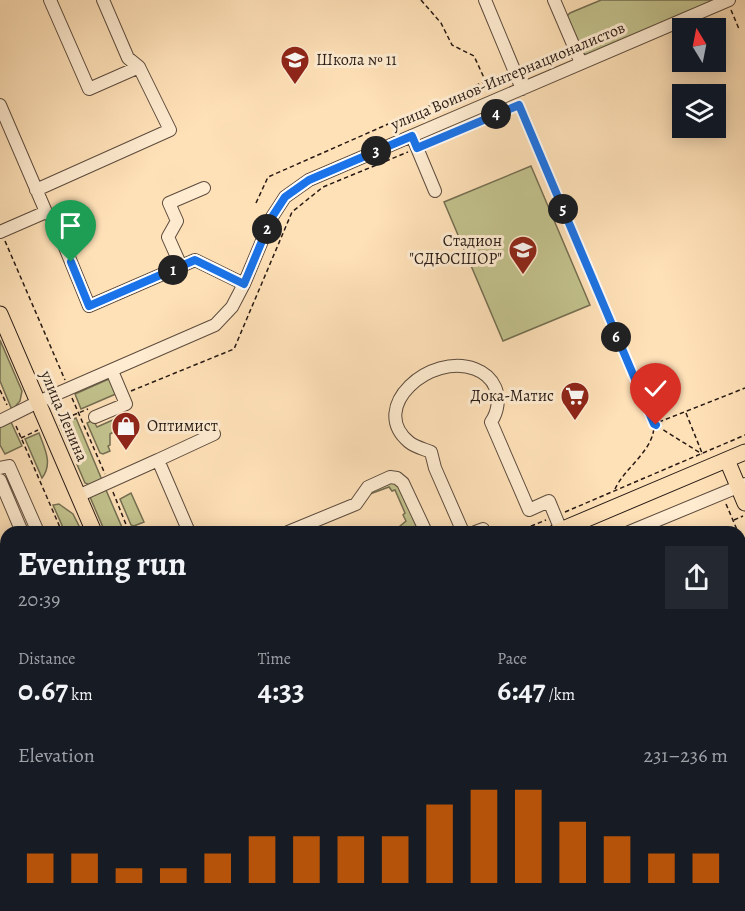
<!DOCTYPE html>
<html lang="en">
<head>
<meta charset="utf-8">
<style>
	body { margin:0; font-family:Alegreya,serif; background:#242831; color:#f1f3f6; height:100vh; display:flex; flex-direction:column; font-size:22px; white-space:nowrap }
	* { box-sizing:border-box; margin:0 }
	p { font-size:20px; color:#9ea1a6 }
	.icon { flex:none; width:33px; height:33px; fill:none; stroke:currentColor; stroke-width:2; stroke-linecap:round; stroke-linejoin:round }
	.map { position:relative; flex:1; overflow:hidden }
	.details { position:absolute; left:0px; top:526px; width:746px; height:386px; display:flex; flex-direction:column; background:#171b24; border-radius:18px 18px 0 0; box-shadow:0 3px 15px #0003 }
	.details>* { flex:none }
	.needle { width:39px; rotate:350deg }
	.controls { position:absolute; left:672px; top:18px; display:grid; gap:12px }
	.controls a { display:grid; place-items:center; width:54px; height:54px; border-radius:0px; background:#171b24; box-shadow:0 3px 15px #0003; font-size:30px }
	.pin { position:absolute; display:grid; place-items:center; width:51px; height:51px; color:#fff; margin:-62px -26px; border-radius:50% 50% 50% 0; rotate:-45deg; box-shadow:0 0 6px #0007 }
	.pin .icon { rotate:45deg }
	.km { position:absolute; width:30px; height:30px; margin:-15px; border-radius:50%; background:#222; color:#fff; font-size:16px; line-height:30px; text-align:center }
	.round { display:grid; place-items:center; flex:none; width:63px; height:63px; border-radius:0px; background:#242831 }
	.overview { display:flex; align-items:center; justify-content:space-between; height:102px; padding:0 18px }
	h1 { font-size:33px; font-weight:700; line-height:45px }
	.figures { display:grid; grid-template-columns:repeat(3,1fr); gap:9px; height:102px; padding:6px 18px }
	.figures div { display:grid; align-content:center }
	.figures b { font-size:30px; font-weight:700 }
	.figures small { font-size:16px; font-weight:400 }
	.figures p { font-size:16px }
	.chart { height:168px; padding:12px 18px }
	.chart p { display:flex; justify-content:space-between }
	.chart svg { width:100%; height:108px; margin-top:6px; stroke:#b45309; stroke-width:6 }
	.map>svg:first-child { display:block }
</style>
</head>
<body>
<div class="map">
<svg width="745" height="911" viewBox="0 0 745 911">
	<rect width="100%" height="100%" fill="#ffe1b8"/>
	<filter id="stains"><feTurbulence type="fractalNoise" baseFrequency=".00333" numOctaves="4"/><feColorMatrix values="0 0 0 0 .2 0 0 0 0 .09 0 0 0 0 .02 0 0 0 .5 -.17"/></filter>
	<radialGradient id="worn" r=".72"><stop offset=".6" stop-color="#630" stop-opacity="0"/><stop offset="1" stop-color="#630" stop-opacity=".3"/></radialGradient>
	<path fill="#c2c28d" stroke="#746e51" stroke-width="1.5" d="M601,0H714L587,55L584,54L567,16L570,13Z
		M531,166L590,305L503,341L444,202Z
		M0,340L22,391L20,401L12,410L0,381Z
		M111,378L118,393L81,409L75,394Z
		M124,415L126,420L123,421L124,426L110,434V445L108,446L110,451L103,454L100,453L87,423L93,420L97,427Z
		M76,418L102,480L90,485L85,483L60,425Z
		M11,422L22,446L5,454L0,445V426Z
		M39,433C45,449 53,464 42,478L25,439Z
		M394,482L399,486L418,529L417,532H393L406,521L403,515L405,513L395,490L392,491L389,487L370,494L371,491Z
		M103,488L106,490L124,532H105L90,497Z
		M131,493L144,522L134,526L131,525L120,499Z
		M59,504L73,514L82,532H65L53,505Z"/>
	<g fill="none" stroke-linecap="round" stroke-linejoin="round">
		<g stroke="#5d4c3e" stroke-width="14">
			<path id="minor" d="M103,0L128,58L139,67
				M485,0L522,89
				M554,0L581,63
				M0,105L46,212
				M412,136L435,191
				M36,190L170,130L139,67L89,89L50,0
				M0,232L46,212L53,218L89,306L195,260L244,284
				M181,266L168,237L177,221L169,203L204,188
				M95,417L126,404L112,371
				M0,421L38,402L215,325L232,307L244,284L272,217L285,197L309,180L729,0
				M0,468L9,466L38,532
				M0,480L22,532
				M78,496L158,460
				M189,532L158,460L214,434
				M288,532L356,504L368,487L390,477L397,478L403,483L426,532
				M463,532L435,468L431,452C424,449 415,447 409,442C367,407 431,352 475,369C483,372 491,378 495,387C500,398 498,412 491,422L529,510L549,501L561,530
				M475,532L483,529
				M629,532L745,484
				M740,610L745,608
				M740,623L745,636
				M0,663L6,665
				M740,694L745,692
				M0,800L6,797
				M0,830L6,827
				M0,842L6,839
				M83,906L85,911
				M146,906L149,911
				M361,906L364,911
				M482,911L492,906
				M595,911L598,910L597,906"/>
		</g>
		<g stroke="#271a15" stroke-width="17">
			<path id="major" d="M0,314L94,532
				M727,460L745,503
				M556,532L745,452
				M253,906L255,911"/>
		</g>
		<path stroke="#271a15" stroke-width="1.5" stroke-dasharray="4.5 3" stroke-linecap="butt" d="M421,0L441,23L452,45L474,56L485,80
			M731,10L739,29
			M519,105L654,424
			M428,143L519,105
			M256,203L268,177L504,73
			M5,241L65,380
			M0,390L7,405
			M131,391L234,349L292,212L323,187L408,152
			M72,398L105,474
			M686,413L702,453
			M59,421L88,409
			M16,426L62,532
			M657,426L702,454
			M21,438L38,430
			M615,489C625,467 655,450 654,424L745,388
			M113,492L129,532
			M726,504L738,532
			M565,512L745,435
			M734,520L743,516
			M517,532L546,520
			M740,536L745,549
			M0,687L6,689
			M740,739L742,747L740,756
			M740,758V775
			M740,793L745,790
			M0,890L6,887
			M6,905L9,911
			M130,906L133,911
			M198,906L218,911
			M292,906L294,911
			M397,906L399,911
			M343,907L345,906
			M20,911L24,906
			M39,911L48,906
			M646,911L654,906"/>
		<use href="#minor" stroke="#ffecd1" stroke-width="12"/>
		<use href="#major" stroke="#ffe1b8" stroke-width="15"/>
	</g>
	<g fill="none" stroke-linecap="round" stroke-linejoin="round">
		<g stroke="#fff" stroke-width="12">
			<path id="route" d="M71,262L89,306L195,260L244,284L272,217L285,197L309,180L412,136L417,148L519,105L654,424L656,425"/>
		</g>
		<use href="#route" stroke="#1a73e8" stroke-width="8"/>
	</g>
	<defs>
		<g id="school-pin" transform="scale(1.5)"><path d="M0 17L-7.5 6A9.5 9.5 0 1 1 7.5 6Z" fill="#8f2418" stroke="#ffecd1"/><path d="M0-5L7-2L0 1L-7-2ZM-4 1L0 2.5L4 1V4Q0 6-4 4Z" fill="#fff"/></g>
		<g id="supermarket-pin" transform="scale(1.5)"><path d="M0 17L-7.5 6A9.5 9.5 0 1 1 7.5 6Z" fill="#8f2418" stroke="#ffecd1"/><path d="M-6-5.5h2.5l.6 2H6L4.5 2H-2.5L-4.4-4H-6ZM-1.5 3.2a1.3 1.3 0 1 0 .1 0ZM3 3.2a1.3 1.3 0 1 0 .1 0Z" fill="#fff"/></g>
		<g id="shop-pin" transform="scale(1.5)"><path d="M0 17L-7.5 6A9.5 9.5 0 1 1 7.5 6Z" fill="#8f2418" stroke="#ffecd1"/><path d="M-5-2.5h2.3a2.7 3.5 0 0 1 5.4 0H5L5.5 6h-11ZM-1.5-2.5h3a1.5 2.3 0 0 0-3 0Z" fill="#fff"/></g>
	</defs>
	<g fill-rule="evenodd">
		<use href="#school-pin" x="295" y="60"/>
		<use href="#school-pin" x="523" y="250"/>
		<use href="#supermarket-pin" x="575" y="396"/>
		<use href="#shop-pin" x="126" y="426"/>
	</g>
	<g text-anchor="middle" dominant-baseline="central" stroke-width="6" stroke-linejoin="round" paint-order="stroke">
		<g font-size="16" fill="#271a15" stroke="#ffecd1" text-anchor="start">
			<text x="316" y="60">Школа № 11</text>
			<text x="502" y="241" text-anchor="end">Стадион<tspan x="502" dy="18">"СДЮСШОР"</tspan></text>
			<text x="554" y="396" text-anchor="end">Дока-Матис</text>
			<text x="147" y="426">Оптимист</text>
		</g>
		<g font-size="16" fill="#271a15" stroke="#ffecd1">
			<text transform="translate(508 76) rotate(-23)">улица Воинов-Интернационалистов</text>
			<text transform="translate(64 416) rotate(67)">улица Ленина</text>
		</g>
	</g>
	<rect width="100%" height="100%" filter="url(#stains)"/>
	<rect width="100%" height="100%" fill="url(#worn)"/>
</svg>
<div class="controls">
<a><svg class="needle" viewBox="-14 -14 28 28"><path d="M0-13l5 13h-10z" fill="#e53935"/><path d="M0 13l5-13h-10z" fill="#9ea1a6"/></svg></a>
<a><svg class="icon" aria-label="layers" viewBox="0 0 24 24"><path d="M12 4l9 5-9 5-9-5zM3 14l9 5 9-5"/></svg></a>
</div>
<div class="pin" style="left:71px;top:262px;background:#1e9e55"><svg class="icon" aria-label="arrive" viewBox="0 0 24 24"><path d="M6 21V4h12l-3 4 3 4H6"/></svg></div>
<div class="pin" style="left:656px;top:425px;background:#d93025"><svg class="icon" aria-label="check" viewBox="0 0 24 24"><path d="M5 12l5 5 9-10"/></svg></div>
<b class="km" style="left:173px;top:270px">1</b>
<b class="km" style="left:267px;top:229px">2</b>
<b class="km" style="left:376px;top:151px">3</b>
<b class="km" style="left:496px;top:114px">4</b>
<b class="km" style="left:563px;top:209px">5</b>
<b class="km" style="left:616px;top:337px">6</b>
<section class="details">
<div class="overview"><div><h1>Evening run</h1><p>20:39</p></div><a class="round"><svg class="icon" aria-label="share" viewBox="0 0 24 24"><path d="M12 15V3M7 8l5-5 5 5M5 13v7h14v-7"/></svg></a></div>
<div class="figures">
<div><p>Distance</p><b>0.67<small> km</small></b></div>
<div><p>Time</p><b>4:33</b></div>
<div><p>Pace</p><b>6:47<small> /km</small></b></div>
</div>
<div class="chart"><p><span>Elevation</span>231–236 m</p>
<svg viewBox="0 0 160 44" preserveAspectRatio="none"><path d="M5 44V32M15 44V32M25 44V38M35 44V38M45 44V32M55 44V25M65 44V25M75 44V25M85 44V25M95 44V12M105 44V6M115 44V6M125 44V19M135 44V25M145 44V32M155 44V32"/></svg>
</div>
</section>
</div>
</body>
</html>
